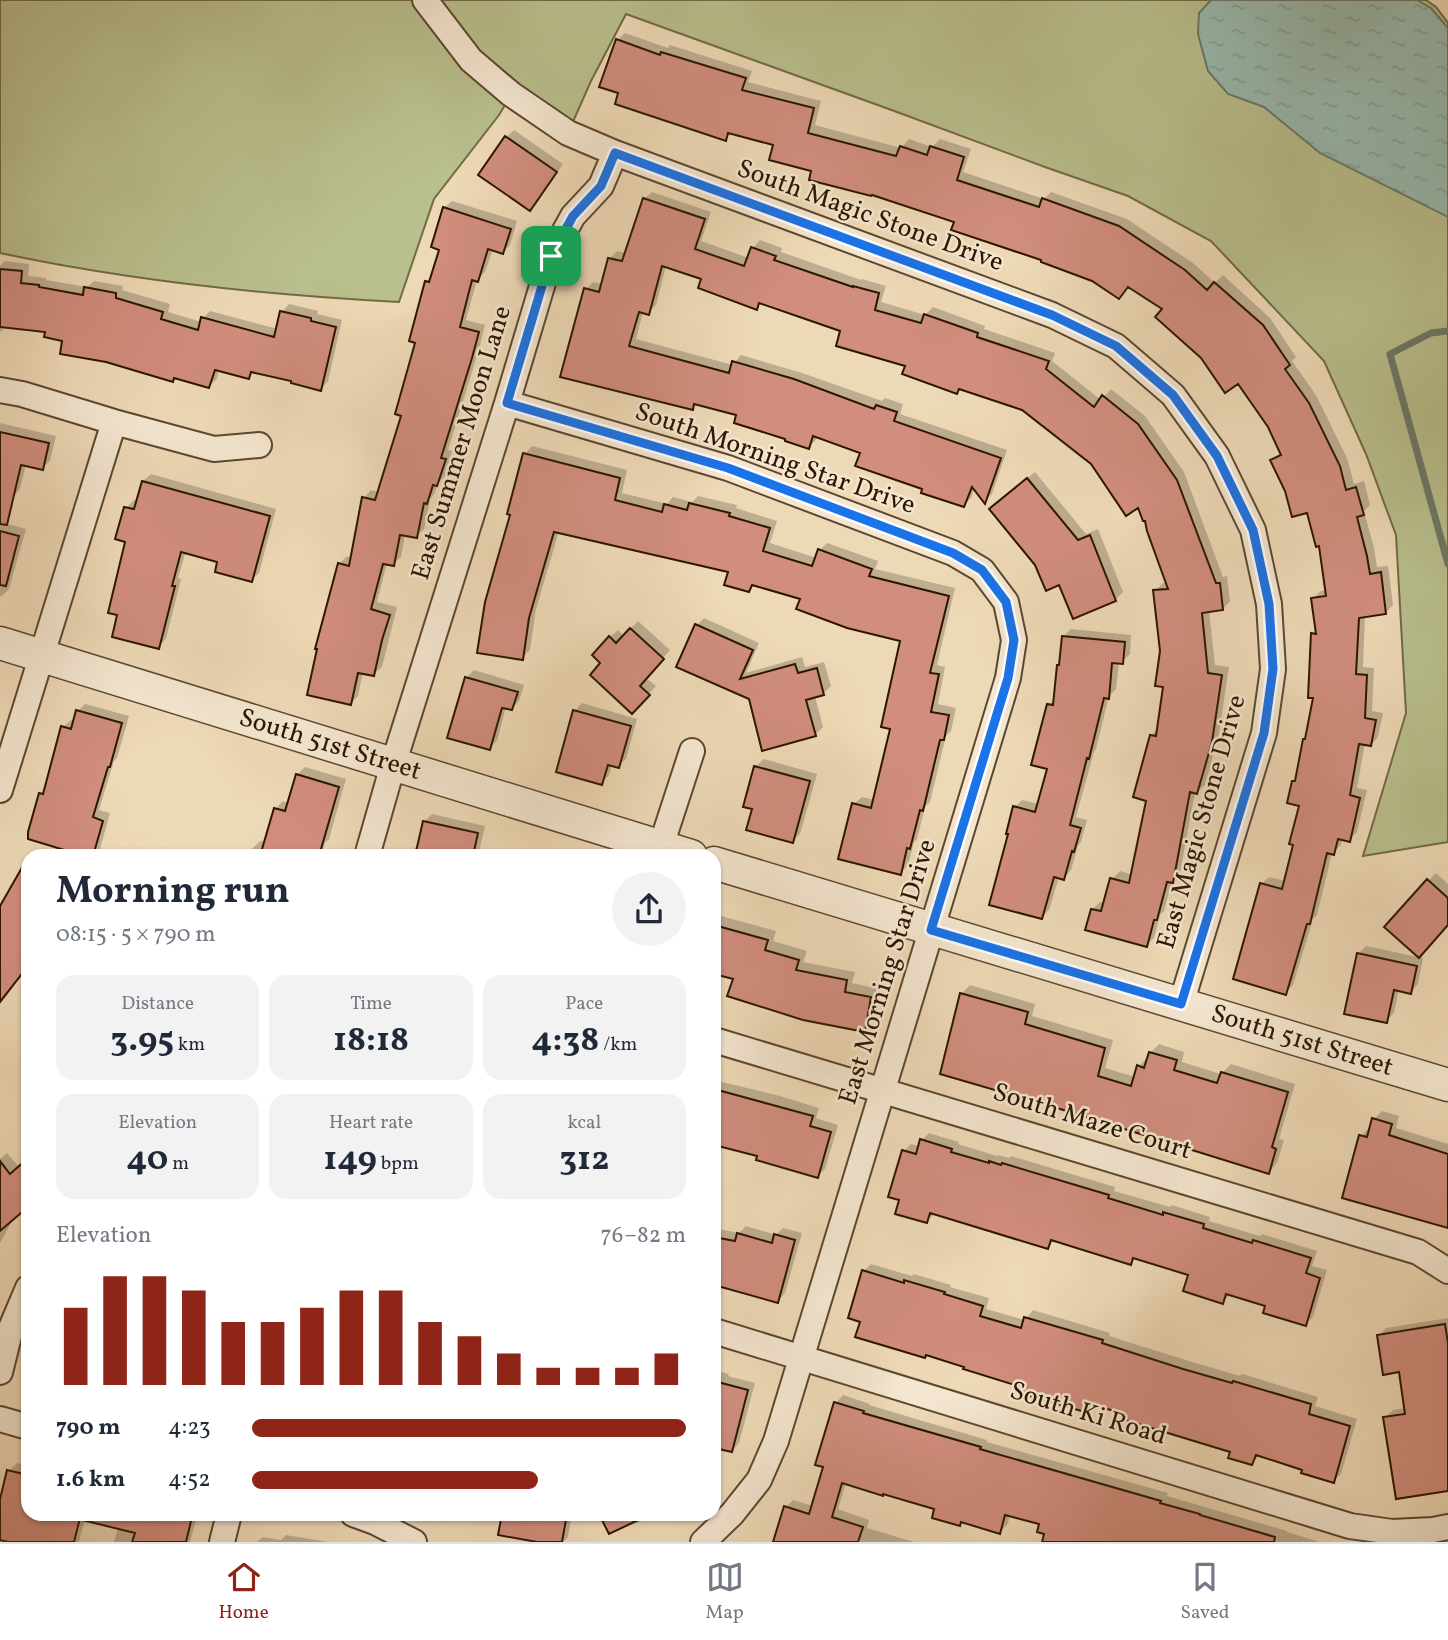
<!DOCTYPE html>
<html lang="en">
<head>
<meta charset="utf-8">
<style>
	body { margin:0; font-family:Vollkorn,serif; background:#f2f2f3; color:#1f2937; height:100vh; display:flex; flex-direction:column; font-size:26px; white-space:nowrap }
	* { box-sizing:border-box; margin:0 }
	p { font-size:23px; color:#747a83 }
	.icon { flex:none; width:38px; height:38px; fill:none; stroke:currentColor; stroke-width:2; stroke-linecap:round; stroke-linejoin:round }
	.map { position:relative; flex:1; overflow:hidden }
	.sheet { position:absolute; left:21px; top:849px; width:700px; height:672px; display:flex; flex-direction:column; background:#fff; border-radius:21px; box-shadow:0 2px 5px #0004 }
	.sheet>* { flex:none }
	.pin { position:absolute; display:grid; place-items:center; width:60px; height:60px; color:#fff; margin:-30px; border-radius:14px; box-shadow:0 4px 10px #0006 }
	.round { display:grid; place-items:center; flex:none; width:74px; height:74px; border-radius:37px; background:#f2f2f3 }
	.head { display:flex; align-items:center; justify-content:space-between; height:119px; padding:0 35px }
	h1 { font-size:38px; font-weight:700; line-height:52px }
	.figures { display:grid; grid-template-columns:repeat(3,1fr); gap:10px; height:119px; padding:7px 35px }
	.figures div { display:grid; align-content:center; border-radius:18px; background:#f2f2f3; text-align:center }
	.figures b { font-size:35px; font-weight:700 }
	.figures small { font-size:19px; font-weight:400 }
	.figures p { font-size:19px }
	.chart { height:196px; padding:14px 35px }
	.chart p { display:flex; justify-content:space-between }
	.chart svg { width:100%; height:126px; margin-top:7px; stroke:#8f2418; stroke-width:6 }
	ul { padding:0 35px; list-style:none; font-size:23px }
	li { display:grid; grid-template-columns:112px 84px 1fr; align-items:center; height:52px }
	li i { height:18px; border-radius:9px; background:#8f2418 }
	.dock { display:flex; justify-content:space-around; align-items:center; height:98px; border-top:2px solid #e0e1e3; background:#fff; font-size:19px; color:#747a83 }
	.dock a { display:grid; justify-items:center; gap:4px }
	.dock .current { color:#8f2418 }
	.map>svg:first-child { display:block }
</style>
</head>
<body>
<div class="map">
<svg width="1448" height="1542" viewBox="0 0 1448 1542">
	<defs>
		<pattern id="water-ripples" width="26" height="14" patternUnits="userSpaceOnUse" patternTransform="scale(1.75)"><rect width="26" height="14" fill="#99baae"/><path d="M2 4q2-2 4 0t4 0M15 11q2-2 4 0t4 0" fill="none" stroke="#849f94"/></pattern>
	</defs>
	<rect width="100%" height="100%" fill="#eed9b6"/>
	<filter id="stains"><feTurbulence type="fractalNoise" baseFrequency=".00286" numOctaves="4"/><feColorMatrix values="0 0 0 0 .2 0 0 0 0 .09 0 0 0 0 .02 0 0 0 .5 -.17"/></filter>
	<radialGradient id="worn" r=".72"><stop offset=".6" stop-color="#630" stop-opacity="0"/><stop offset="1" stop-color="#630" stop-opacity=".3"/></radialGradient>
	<path fill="#b9bf8d" stroke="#726a46" stroke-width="2" d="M0,0H1426L1436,7L1448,23V842L1363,856L1406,713L1396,535L1366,454L1324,361L1211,241L1128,196L1045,167L897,112L626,14L591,81L568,133L511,95L499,115L434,199L399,302C265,295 131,281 0,253Z"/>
	<path fill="url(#water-ripples)" stroke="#6d7868" stroke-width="2" d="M1211,0H1417L1431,8L1448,28V217L1320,153L1264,107L1228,94L1208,71L1198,34L1199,13Z"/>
	<path fill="#0003" d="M625,33L668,48L670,45L752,71L748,82L821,101L815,125L901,148L909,139L932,147L940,139L971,149L963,172L1044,199L1051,192L1127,219L1193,263L1215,283L1223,275L1270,318L1296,357L1292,361L1316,395L1347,458L1354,484L1364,481L1370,505L1364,511L1374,548L1377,567L1388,566L1393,605L1386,612L1365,615L1363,667L1374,668L1372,711L1383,713L1378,737L1371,745L1365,743L1357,788L1367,790L1357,832L1349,840L1343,838L1341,845L1332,853L1317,915L1313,919L1293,985L1285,993L1261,884L1269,877L1286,881L1301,805L1294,782L1298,778L1315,696L1313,634L1317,630L1313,598L1321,591L1327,590L1320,544L1308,511L1287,490L1272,460L1282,452L1269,426L1239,381L1165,309L1129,286L1119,297L1093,280L956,220L813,170L775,144L732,133L725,139L621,92L617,40Z
		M514,130L563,164L538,201L530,209L506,137Z
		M652,192L711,212L701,241L749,258L753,248L760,240L782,248L781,252L861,280L862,279L886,286L881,302L925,315L933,307L985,326L984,329L1055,353L1052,361L1101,400L1111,389L1145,416L1184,472L1223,577L1227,576L1230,601L1223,609L1209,610L1215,665L1229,667L1219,733L1205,785L1197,792H1195L1180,873L1172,881L1164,911L1160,915L1154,938L1146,945L1092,910L1100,902L1105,903L1112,879L1120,871L1133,875L1148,800L1151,736L1159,727L1165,686L1155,591L1163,583H1168L1147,519L1138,505L1092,463L1023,409L961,388L956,392L842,330L762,302L757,308L703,278L666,266L656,305L648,313L643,312L636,339L733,365L741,355L802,373L882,401L885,398L903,404L900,414L1007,450L992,494L985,501L975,488L971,498L964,505L924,488L862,451L817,436L816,440L808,447L738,414L697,403L692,408L562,376L586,289L593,282L603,284L609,259L617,251L626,253L644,199Z
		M452,201L517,221L510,245L503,252L493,249L485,272L477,280L466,320L485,325L479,349L448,450L452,451L445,476L438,483L434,494L430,499L424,529L416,536L405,534L401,557L393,564L387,563L377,602L397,607L382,667L374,674L363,672L358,696L351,703L339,564L347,556L352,558L364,498L371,490L379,492L403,415L417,341L427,281L433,275L441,248L444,208Z
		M5,261L29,264L28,276L46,278V280L87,287L94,281L123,286L122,290L170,304L168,312L202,322L203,318L210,311L278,329L282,312L289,304L318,311L317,314L342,320L328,381L321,389L293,380L255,371L249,377L219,369L217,379L209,386L64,339L47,330L3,325V330L0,332V266Z
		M0,423L56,436L50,461L42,468L26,464L20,489L13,497L0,494Z
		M532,446L627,470L622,493L667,504L673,497L692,502L698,496L737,505L736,508L777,521L770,543L817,558L820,550L827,543L878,561L875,569L955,588L937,665L945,667L938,704L956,708L951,731L946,736L930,802L925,807L917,839L914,842L908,865L900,873L854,804L862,797L875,800L892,727L902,640L802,598L755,584L749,590L730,570L559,531L536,609L530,650L522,658L512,514L525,454Z
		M1035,472L1086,534L1098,529L1123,592L1115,600L1060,583L1037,564L999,501Z
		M151,474L276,509L259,573L251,580L219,561L186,551L178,578L181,579L166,639L158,647L119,614L127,541L126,508L134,500L138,501L143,481Z
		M0,522L26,529L9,589L2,596H0Z
		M704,618L759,643L746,673L802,657L805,667L824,662L831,686L823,694L815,696L823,727L815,735L751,698L697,625Z
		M638,621L670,650L646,678L656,686L640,704L603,662L610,637L618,630L624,636Z
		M1071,629L1131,635L1130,654L1122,662H1119L1116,689L1109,696L1096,749L1094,752L1076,817L1087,820L1081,842L1078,846L1071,870L1064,878L1059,877L1049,910L1042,917L1015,807L1022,800L1039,804L1049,768V705L1055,698L1063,637Z
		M474,670L524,685L519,701L512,708L506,707L497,741L489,748L466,678Z
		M582,703L637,719L626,759L618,766L612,765L609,775L601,783L575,711Z
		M85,704L129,716L117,758L114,761L99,810L110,813L100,849L93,856L28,838L41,794L46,789L63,727L71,720L75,721L78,711Z
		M764,759L817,774L800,834L792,841L754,808L745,806L756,766Z
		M305,767L346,779L329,839L325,843L321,856H250L252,849L260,841L266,842L275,809L283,801L289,803L297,775Z
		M432,814L485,826L478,856H413L415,848L420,843L424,822Z
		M37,850L48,856H31Z
		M1436,873L1448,884V924L1428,881Z
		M714,914L776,931L773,941L807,951L803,962L855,972L852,983L879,989L873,1021L864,1030L735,978L714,972Z
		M1366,946L1423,958L1418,984L1411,992L1399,989L1394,1013L1386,1021L1358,954Z
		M970,985L1035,1004L1032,1016L1113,1040L1105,1068L1135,1077L1139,1066L1147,1058H1149L1150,1053L1159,1044L1184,1052L1182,1062L1221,1074L1231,1064L1295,1084L1279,1139L1284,1140L1277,1163L1269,1172L1158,1138L961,994Z
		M714,1080L780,1096L819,1108L816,1118L838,1125L825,1169L817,1176L759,1155L714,1143Z
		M1382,1111L1399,1116L1396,1128L1448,1144V1226L1361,1136L1368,1129H1371L1374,1119Z
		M929,1133L959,1142L958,1144L997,1156L998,1155L1009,1158L1011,1156L1115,1187L1114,1191L1170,1207L1172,1205L1210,1217L1209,1221L1260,1236L1262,1234L1317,1251L1312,1266L1327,1270L1313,1317L1305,1324L1267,1305L1231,1293L1223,1302L1190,1274L1136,1257L1131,1263L1055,1239L1048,1247L935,1213L927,1221L901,1199L904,1151L911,1144L920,1146L922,1140Z
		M7,1153L19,1167L28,1159V1205L15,1216L0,1243V1159Z
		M746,1226L776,1235L783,1228L802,1233L785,1293L778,1301L714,1280V1228L739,1233Z
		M871,1264L912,1276L914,1274L951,1285L950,1287L989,1298L986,1309L1025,1320L1033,1310L1110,1333L1109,1336L1192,1362L1240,1376L1242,1374L1318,1397L1315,1406L1357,1419L1341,1474L1333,1481L1304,1469L1260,1455L1252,1463L1232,1451L1126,1413L1092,1402L1084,1410L1023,1385L966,1365L862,1320L864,1271Z
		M1448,1318V1489L1385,1418L1393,1410L1406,1408L1400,1370L1379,1335L1386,1328Z
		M714,1370L729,1374L728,1376L755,1383L739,1443L732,1451L714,1446Z
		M843,1395L870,1404L869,1405L987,1440V1442L1168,1493L1167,1496L1287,1531V1532L1320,1542H1043L1046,1533L1042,1522L1010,1514L1008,1524L1000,1532L962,1521L959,1524L936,1508L846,1483L838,1509L869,1520L867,1528L914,1542H775L786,1507L793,1500L813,1506L825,1466L836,1403Z
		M17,1463L28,1466V1514H86L79,1542H0V1507L9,1471Z
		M112,1514H198L190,1542H114L118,1528L110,1524Z
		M504,1514H572L568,1537L563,1542H547L500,1534Z
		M601,1514H655L636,1523L634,1520L610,1532Z
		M286,1535L328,1542H257L263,1537L281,1540Z"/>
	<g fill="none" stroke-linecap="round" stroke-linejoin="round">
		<path stroke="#6d7868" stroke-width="7" d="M1448,331L1431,333L1390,354L1448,564"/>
	</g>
	<path fill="#d18d7d" stroke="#2c1600" stroke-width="2" d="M616,39L660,55L661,52L746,78L742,90L814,108L808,133L896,156L900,146L927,155L930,146L964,157L957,180L1039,207L1042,198L1119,226L1185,270L1207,290L1214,282L1263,325L1290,365L1285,369L1309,403L1340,466L1346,490L1356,487L1364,515L1357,517L1367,556L1370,574L1381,572L1386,614L1359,618L1356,674L1367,675L1365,718L1376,720L1371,746L1359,744L1350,795L1360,798L1350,842L1338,839L1334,855L1327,853L1310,924H1307L1286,995L1233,979L1260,883L1282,889L1293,845L1289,844L1299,806L1287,803L1292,781H1295L1303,739H1305L1313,698H1308L1311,633L1316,634L1311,598L1326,596L1319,546L1316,547L1307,513L1292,517L1285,491L1270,460L1281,455L1268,427L1238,384L1225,393L1201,358L1155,317L1162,309L1128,287L1119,299L1092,281L1041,262V260L951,230L954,222L872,195L871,196L809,180L811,171L769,160L773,145L728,133L726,141L615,104L618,93L599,87Z
		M505,136L557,172L530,211L478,175Z
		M643,198L705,219L695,249L744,266L751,247L776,256L774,260L853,287V286L879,293L875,310L921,323L924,314L978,333L977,337L1049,361L1046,369L1094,407L1102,395L1138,424L1177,480L1216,583H1220L1223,610L1202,613L1208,673L1222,675L1212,742L1197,794L1190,792L1173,883L1167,882L1157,920H1154L1147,947L1085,930L1091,909L1101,911L1110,878L1129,883L1146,801L1133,797L1150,735L1156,736L1163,687L1155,686L1160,651L1153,590L1168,589L1147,531L1145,521H1143L1138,508L1126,516L1091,464L1022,410L959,389L957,394L902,374L905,366L836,346L840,331L759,303L757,310L698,288L701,279L662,266L649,315L639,312L629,346L729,373L732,361L794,379L874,409L876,405L897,412L894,421L1001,458L985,504L972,487L964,507L921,493L922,489L855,466L860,453L813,436L809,449L785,441V439L734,423L736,415L694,404L693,410L560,377L584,288L599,292L608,258L622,261Z
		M443,207L511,229L503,254L488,249L478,282L472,280L460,327L479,332L472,358L441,458L446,459L437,486L433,485L427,504L424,503L417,538L400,535L394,566L383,564L371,609L390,615L382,640L374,676L358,673L351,705L307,695L317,649H315L338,563L349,566L362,497L375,500L401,416L395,414L415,343L409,341L425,281L429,282L439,250L431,247Z
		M0,269L22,271L21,283L39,285V287L83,295L84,287L116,293V298L163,312L161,319L198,330L201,317L274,337L280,311L311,318V321L336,327L321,391L291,383V381L251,372L249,379L215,370L209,388L174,378L173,382L106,362L60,354L62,341L44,337L45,332L0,327Z
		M0,432L49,443L43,470L21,465L7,525L0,524Z
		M523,453L620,478L615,500L662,512L664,504L687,510L689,503L730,513L729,516L770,528L763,551L812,566L818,549L872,569L869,576L949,596L930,673L939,674L931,712L949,715L944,740H940L923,811L920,810L910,849L907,848L901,875L838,859L852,803L871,808L890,729L881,727L900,641L847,628L796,609L800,599L752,585L749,592L724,585L728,572L554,532L529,618L523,660L477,653L485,602L510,515L507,514Z
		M1027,478L1078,540L1090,535L1116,601L1073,619L1059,585L1046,591L1035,565L989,509Z
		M142,481L270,516L252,582L215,572L217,562L181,552L172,586H175L159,649L112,637L117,615L108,613L125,542L115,539L124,507L134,509Z
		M0,531L19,536L6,586L0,585Z
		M695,624L753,650L740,679L795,664L798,673L817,668L824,695L806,700L816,736L762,751L749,699L676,667Z
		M630,628L664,659L640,686L650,695L632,714L590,675L600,663L592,655L609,636L616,643Z
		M1062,636L1125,642L1123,664L1112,663L1109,699L1104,698L1089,759L1087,758L1070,825L1081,828L1074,852L1072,851L1064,880L1054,877L1042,919L989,905L1008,834H1006L1013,806L1035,812L1047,769L1031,765L1047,704L1053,705L1057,665H1059Z
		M465,677L518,692L512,710L502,708L490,750L447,738Z
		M76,710L122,723L110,767H108L93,817L103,821L93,856H84L28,839V832L39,793L43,794L61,726L71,729Z
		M573,710L631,726L619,768L608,765L602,785L556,772Z
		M754,766L810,781L793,843L746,830L752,809L743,807Z
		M296,774L339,787L319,856H260L274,808L285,811Z
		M423,821L478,833L473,856H415Z
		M28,857V966L0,1002V906Z
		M1427,879L1448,898V925L1419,958L1384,927Z
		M714,925L768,940L765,950L799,960L796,970L847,980L845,992L871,997L865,1032L803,1020L727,996L733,979L714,974Z
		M1357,953L1417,966L1411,994L1394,990L1387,1023L1344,1014Z
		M960,993L1028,1012L1025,1024L1105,1048L1098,1076L1131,1086L1137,1065L1144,1068L1149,1052L1177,1060L1174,1070L1217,1083L1221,1072L1288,1092L1272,1147L1276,1149L1269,1174L1060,1109L940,1074Z
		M714,1089L813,1116L810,1126L831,1132L818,1178L756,1160L757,1156L714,1145Z
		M1372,1118L1392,1124L1389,1135L1448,1154V1228L1342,1198L1359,1135L1367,1137Z
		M920,1139L952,1149L951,1152L989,1163V1161L1001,1165L1002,1163L1109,1195L1108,1198L1163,1215V1212L1204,1224L1203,1228L1252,1243L1253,1240L1311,1258L1306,1273L1320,1278L1306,1326L1263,1313L1265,1306L1226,1294L1223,1304L1183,1291L1188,1275L1133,1258L1131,1265L1051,1240L1048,1249L930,1213L927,1223L895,1214L899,1200L888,1197L902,1150L916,1154Z
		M28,1158V1207L0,1231V1161L10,1174Z
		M737,1233L772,1243L774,1234L795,1240L778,1303L714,1285V1237L735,1241Z
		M862,1270L904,1283V1280L945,1292L944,1294L983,1306L980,1316L1021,1328L1024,1317L1103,1340L1102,1343L1183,1369L1232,1383L1233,1381L1311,1404L1309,1414L1350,1426L1334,1483L1301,1473L1302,1470L1256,1455L1252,1465L1228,1458L1230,1452L1122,1419L1124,1414L1087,1403L1085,1412L1019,1393L1021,1387L963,1369L964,1367L926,1355L925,1358L855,1337L860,1322L848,1318Z
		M1445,1324L1448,1343V1491L1396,1499L1383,1417L1405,1414L1399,1372L1383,1375L1377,1335Z
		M714,1381L748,1390L732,1452L714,1448Z
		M834,1402L864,1411L863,1413L981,1447L980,1449L1161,1501L1160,1503L1200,1514V1515L1275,1537L1274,1542H1042L1044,1534L1037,1532L1039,1524L1005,1515L1000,1534L961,1522L960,1526L932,1518L934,1509L883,1494V1496L842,1483L832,1517L863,1527L858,1542H773L784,1506L809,1514L823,1467L815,1465Z
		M7,1470L28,1475V1514H81L74,1542H8L0,1540V1499Z
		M83,1514H178L192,1517L186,1542H132L135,1533L82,1520Z
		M502,1514H567L562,1542H537L498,1535Z
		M599,1514H651L609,1534Z"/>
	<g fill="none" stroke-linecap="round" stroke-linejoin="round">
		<g stroke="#5c472e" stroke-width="28">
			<path id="minor" d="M425,0L471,60L511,94L568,133L615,153L1052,315L1116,346L1173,395L1217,456L1253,530L1269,604L1273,669L1264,733L1181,1004
				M0,390L22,394L114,422L214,449L259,445
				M507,403L728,468L953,553L982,570L1006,602L1014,640L1008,678L776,1441L759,1480L732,1514L703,1542
				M0,790L114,422
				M661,846L692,751
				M367,856L393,765L507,403L551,256L573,216L601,186L615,153
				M714,1040L1418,1252L1448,1271
				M714,1331L1350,1526L1392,1532L1433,1530L1448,1527
				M0,1372L11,1328L28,1288
				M0,1419L28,1427
				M353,1514L375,1522L414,1542
				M222,1542L229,1514"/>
		</g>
		<g stroke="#5c472e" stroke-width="35">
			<path id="tertiary" d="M0,643L691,856
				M714,863L1448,1085"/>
		</g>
		<use href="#minor" stroke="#f4e6d0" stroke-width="24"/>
		<use href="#tertiary" stroke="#f4e6d0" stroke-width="32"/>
	</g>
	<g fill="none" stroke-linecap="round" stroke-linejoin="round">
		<g stroke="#fff" stroke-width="14">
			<path id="route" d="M615,153L1052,315L1116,346L1173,395L1217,456L1253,530L1269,604L1273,669L1264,733L1181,1004L931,930L1008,678L1014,640L1006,602L982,570L953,553L728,468L507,403L551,256L573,216L601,186Z"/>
		</g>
		<use href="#route" stroke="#1a73e8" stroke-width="9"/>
	</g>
	<g text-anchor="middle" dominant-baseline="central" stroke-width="5" stroke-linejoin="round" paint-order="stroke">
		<g font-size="26" fill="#2c1600" stroke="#f4e6d0">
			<text transform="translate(870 216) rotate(20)">South Magic Stone Drive</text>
			<text transform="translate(462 443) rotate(-73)">East Summer Moon Lane</text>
			<text transform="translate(775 459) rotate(19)">South Morning Star Drive</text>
			<text transform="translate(330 745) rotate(17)">South 51st Street</text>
			<text transform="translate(1202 822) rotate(-74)">East Magic Stone Drive</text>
			<text transform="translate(888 972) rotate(-73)">East Morning Star Drive</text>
			<text transform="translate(1302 1041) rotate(17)">South 51st Street</text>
			<text transform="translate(1092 1122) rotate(17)">South Maze Court</text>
			<text transform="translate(1088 1414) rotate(17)">South Ki Road</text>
		</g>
	</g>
	<rect width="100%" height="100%" filter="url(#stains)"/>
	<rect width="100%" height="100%" fill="url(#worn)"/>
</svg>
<div class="pin" style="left:551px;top:256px;background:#1e9e55"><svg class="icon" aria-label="arrive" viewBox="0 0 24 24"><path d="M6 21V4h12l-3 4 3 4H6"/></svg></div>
<section class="sheet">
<div class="head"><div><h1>Morning run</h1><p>08:15 · 5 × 790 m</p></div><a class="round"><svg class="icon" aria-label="share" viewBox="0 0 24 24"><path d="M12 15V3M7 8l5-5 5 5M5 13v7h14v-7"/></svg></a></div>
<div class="figures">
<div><p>Distance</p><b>3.95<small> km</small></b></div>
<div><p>Time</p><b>18:18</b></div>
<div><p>Pace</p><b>4:38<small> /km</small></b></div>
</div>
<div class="figures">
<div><p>Elevation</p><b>40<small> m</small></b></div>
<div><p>Heart rate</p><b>149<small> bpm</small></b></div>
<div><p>kcal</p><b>312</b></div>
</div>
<div class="chart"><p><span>Elevation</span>76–82 m</p>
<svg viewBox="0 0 160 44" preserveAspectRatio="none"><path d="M5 44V17M15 44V6M25 44V6M35 44V11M45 44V22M55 44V22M65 44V17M75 44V11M85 44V11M95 44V22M105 44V27M115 44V33M125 44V38M135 44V38M145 44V38M155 44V33"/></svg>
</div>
<ul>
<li><b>790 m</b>4:23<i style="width:100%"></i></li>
<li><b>1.6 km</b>4:52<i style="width:66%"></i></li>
</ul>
</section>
</div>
<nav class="dock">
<a class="current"><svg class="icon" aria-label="home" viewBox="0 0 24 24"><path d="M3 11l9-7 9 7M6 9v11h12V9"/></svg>Home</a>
<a><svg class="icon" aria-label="map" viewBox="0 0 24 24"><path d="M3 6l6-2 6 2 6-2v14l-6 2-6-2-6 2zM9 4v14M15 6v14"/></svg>Map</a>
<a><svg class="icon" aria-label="saved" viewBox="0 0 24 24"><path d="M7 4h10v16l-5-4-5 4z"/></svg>Saved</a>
</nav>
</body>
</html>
